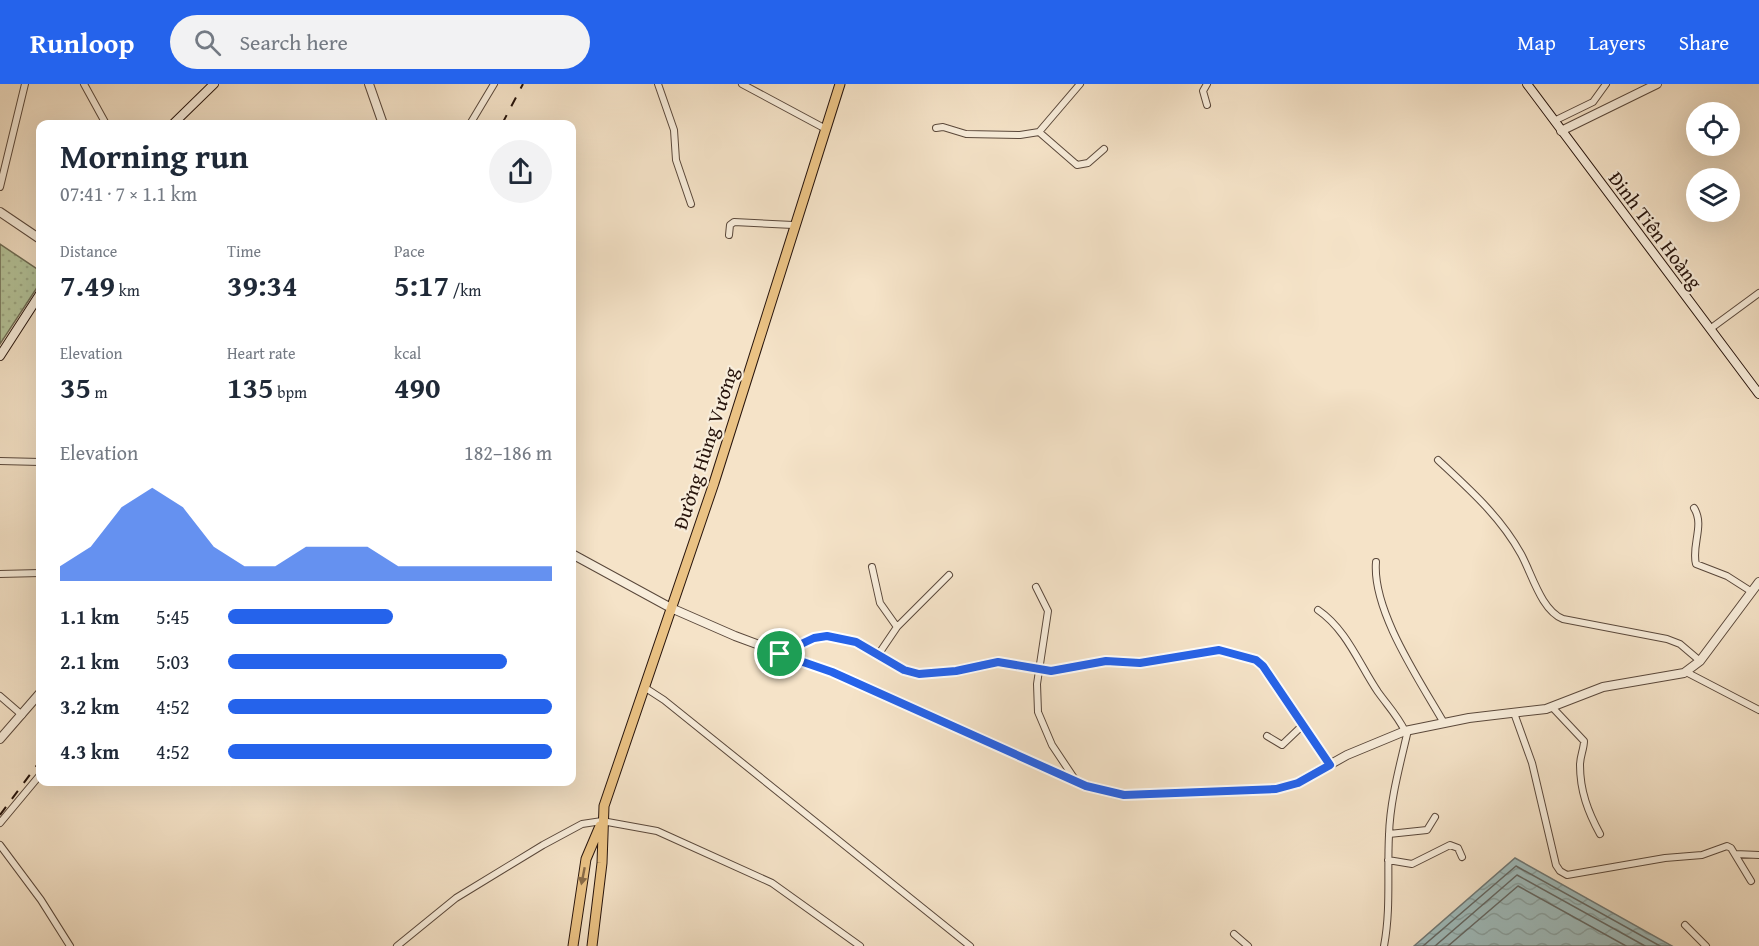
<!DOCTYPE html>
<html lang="en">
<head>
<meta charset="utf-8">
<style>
	body { margin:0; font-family:"Gentium Book Plus",serif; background:#f2f2f3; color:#1f2937; height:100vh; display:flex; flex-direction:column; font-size:22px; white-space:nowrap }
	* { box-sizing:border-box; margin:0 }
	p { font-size:20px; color:#747a83 }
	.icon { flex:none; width:33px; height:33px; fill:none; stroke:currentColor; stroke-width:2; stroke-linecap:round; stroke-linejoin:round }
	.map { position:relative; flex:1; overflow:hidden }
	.details { position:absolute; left:36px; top:36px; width:540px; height:666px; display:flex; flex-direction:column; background:#fff; border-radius:12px; box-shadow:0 6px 24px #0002 }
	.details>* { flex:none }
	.tools { position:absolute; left:1686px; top:18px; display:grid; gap:12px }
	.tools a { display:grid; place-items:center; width:54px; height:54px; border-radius:50%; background:#fff; box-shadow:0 6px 24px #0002; font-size:30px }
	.pin { position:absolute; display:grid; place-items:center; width:51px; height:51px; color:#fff; margin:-26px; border:3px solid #fff; border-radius:50%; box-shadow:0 2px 6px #0007 }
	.round { display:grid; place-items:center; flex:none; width:63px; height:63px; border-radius:32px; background:#f2f2f3 }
	.summary { display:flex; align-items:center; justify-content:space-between; height:102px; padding:0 24px }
	h1 { font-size:33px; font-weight:700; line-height:45px }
	.stats { display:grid; grid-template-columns:repeat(3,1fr); gap:9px; height:102px; padding:6px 24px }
	.stats div { display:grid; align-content:center }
	.stats b { font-size:30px; font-weight:700 }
	.stats small { font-size:16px; font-weight:400 }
	.stats p { font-size:16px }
	.chart { height:168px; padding:12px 24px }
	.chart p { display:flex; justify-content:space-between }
	.chart svg { width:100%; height:108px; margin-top:6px; fill:#2563eb; opacity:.7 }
	ul { padding:0 24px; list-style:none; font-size:20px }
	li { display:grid; grid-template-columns:96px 72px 1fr; align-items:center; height:45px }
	li i { height:15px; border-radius:8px; background:#2563eb }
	header { display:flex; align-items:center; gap:36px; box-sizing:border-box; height:84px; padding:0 30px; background:#2563eb; color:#fff }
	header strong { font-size:28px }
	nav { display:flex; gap:33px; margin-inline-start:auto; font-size:21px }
	.search { width:420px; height:54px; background:#f2f2f3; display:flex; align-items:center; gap:15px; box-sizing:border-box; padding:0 21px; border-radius:33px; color:#747a83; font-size:22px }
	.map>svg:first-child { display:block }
</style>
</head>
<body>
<header>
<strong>Runloop</strong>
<div class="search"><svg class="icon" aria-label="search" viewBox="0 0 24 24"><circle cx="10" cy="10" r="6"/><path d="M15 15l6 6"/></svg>Search here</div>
<nav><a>Map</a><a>Layers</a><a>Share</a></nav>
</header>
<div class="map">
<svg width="1759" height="862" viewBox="0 0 1759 862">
	<defs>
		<pattern id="park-dots" width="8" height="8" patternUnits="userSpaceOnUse" patternTransform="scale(1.5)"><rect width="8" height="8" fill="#b5c59b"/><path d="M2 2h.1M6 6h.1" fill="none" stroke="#9ca884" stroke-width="1.8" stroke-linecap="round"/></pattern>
		<pattern id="water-waves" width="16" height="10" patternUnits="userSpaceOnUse" patternTransform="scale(1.5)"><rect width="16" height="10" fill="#9fbdbe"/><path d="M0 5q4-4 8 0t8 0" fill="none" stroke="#89a2a2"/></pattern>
	</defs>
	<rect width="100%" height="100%" fill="#f5e3c8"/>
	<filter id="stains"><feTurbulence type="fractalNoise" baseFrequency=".00333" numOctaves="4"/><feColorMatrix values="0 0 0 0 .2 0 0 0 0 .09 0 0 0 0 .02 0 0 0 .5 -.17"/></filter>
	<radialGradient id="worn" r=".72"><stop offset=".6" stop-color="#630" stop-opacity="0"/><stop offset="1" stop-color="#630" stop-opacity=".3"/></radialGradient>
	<path fill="url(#park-dots)" stroke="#6e6c54" stroke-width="1.5" d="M0,160L40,187V199L0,260Z"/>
	<path fill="url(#water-waves)" stroke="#6f7977" stroke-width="1.5" d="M1515,774L1672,862H1414Z"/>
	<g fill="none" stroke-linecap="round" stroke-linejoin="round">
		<path stroke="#636865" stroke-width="1.5" d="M1423,862L1516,782L1660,862
			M1435,862L1517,791L1645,862
			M1448,862L1518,802L1626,862"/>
		<g stroke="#5a483b" stroke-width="8">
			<path id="minor" d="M84,0L106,40
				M658,0L674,46L676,76L691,120
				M742,0L824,44
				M1207,21L1203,7L1207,0
				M1554,37L1593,18L1606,0
				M470,40L494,0
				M936,44L943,43L966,50L1020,51L1039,48L1080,0
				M1039,48L1077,81L1088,79L1104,65
				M0,103L25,0
				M729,151L730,141L734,138L793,141
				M1710,245L1759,209
				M1438,376C1469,405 1500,432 1521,470C1532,490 1541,526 1563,535L1667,555L1680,560L1700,577
				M0,377L40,378
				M1694,424C1705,441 1691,462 1696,480L1727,492L1752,508
				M1376,478C1372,527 1420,597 1444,639
				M872,483L880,519L897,543
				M0,490L40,489
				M1036,503L1048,527L1037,600L1038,628L1052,661L1076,697
				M1318,526C1347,546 1359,580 1378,608C1388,622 1397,631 1405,647
				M780,570L814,554L827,552L856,558L904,586L919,590L956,587L998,578L1051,587L1106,577L1140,579L1219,566L1256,576L1263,582L1330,681
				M878,571L897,543L949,491
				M1686,588L1759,626
				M644,603L664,616L970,862
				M0,612L22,631
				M1552,623L1584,657C1584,665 1580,672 1580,681C1580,707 1588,728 1600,750
				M1514,629L1532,679L1556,781L1560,787L1567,791L1665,774L1702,771L1727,762L1731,764L1751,797
				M1267,652L1282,661L1304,640
				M0,739L40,691
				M1389,750L1427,746L1435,733
				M0,761L41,816L70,862
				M1735,770L1759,771
				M1388,776L1412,780L1450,761L1458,764L1462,773
				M1685,841L1706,862
				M1234,850L1248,862
				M397,862L456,814L543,761L582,740L602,737L657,747L772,799L860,862
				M1384,862C1391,825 1387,789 1389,751C1390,716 1400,681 1408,646"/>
		</g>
		<g stroke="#5a483b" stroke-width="10">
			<path id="tertiary" d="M369,0L383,40
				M1561,47L1657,0
				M0,128L40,155
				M572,470L671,524L735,552L832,588L1086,702L1124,711L1277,705L1297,699L1347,671L1405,647L1469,634L1546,625L1603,603L1684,589L1700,577L1759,498
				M0,655L40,609"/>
		</g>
		<g stroke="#27140c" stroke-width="10">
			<path id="secondary" d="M1527,0L1759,310
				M173,40L214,0
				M0,272L40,210"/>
		</g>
		<g stroke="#27140c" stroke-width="11">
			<path id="primary" d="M573,862L586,775L600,742
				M592,862L602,779L604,722L714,399L840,0"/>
		</g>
		<use href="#minor" stroke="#f8eddb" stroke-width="6"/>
		<use href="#tertiary" stroke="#f8eddb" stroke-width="8"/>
		<use href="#secondary" stroke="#f8eddb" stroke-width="8"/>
		<use href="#primary" stroke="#eac284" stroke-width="9"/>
		<path stroke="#27140c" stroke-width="2" stroke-dasharray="10 10" stroke-linecap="butt" d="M502,40L523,0
			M0,731L40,677"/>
	</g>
	<defs><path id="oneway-solid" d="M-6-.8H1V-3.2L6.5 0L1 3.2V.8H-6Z" transform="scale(1.5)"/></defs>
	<use fill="#886b48" href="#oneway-solid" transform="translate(583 792) rotate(101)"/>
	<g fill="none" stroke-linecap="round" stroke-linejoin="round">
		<g stroke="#fff" stroke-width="12">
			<path id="route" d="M827,552L856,558L904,586L919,590L956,587L998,578L1051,587L1106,577L1140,579L1219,566L1256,576L1263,582L1330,681L1298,699L1276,705L1124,711L1086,702L832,588L780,570L814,554Z"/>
		</g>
		<use href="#route" stroke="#2563eb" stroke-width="8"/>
	</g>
	<g text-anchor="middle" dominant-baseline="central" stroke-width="4.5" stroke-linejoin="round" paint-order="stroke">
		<g font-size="20" fill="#27140c" stroke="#f8eddb">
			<text transform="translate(1656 146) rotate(53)">Đinh Tiên Hoàng</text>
			<text transform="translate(705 364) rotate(-72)">Đường Hùng Vương</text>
		</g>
	</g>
	<rect width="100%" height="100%" filter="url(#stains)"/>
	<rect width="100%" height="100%" fill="url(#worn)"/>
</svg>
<div class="tools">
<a><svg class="icon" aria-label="locate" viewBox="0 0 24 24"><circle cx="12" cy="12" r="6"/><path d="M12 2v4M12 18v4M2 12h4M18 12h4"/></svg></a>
<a><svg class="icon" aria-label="layers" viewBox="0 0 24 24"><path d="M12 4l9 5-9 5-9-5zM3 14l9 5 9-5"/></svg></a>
</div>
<div class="pin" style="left:780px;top:570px;background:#1e9e55"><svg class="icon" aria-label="arrive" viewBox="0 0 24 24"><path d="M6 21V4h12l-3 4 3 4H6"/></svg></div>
<section class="details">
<div class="summary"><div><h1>Morning run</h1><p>07:41 · 7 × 1.1 km</p></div><a class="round"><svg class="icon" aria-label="share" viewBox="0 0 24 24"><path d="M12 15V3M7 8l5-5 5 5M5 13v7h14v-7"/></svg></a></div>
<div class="stats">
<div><p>Distance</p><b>7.49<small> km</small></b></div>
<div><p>Time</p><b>39:34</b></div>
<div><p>Pace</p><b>5:17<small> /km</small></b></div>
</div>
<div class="stats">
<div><p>Elevation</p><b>35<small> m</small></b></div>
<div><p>Heart rate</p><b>135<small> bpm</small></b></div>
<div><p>kcal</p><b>490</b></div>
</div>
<div class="chart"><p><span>Elevation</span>182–186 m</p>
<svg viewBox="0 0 160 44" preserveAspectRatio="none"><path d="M0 44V38L10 30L20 14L30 6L40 14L50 30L60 38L70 38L80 30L90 30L100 30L110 38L120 38L130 38L140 38L150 38L160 38V44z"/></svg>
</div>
<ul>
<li><b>1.1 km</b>5:45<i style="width:51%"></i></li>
<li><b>2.1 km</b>5:03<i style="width:86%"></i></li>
<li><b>3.2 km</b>4:52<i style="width:100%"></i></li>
<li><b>4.3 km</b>4:52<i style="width:100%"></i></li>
</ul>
</section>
</div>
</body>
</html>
